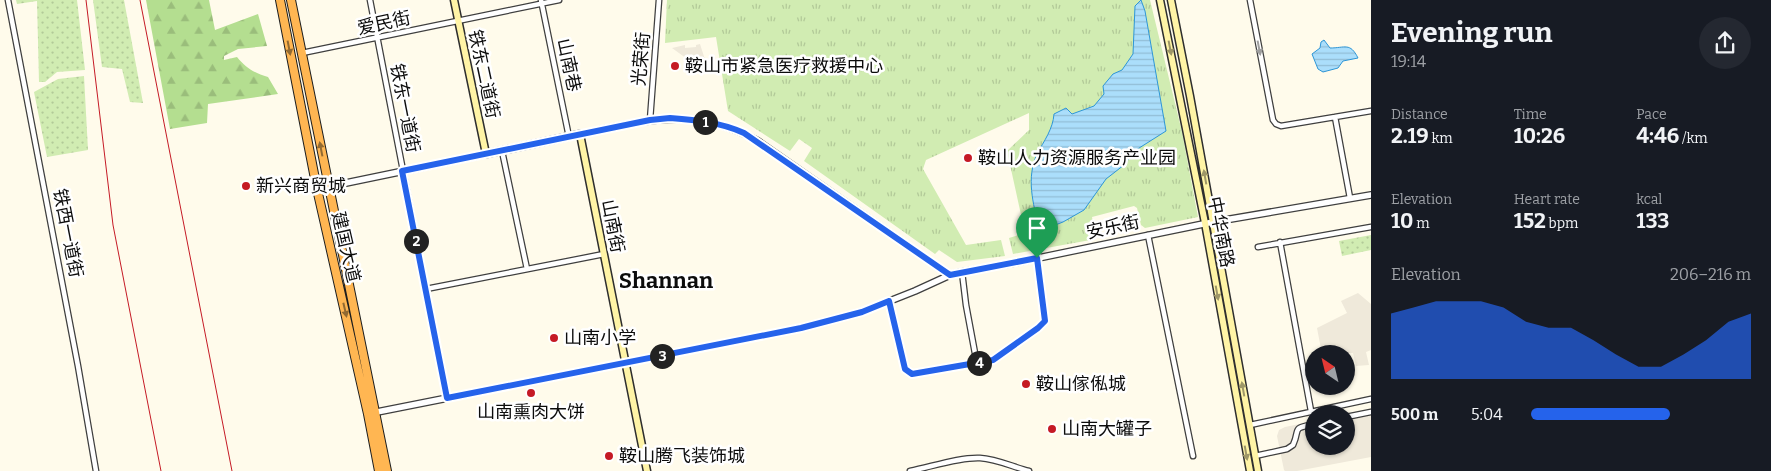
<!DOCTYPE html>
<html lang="en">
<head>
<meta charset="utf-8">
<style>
	body { margin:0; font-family:Bitter,"Noto Sans SC",serif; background:#242831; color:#f1f3f6; height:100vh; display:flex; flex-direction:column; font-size:19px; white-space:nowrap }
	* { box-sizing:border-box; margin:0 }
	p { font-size:16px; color:#9ea1a6 }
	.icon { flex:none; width:28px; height:28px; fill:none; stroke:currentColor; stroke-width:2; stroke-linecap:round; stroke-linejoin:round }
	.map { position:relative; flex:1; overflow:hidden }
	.panel { display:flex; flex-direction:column; background:#171b24; width:400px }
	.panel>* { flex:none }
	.needle { width:32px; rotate:325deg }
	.fabs { position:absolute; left:1305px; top:345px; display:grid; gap:10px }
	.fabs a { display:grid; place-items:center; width:50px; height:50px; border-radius:50%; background:#171b24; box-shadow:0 1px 4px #0004; font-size:25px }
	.pin { position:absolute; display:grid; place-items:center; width:42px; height:42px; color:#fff; margin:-51px -21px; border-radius:50% 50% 50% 0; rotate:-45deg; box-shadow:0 0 5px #0007 }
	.pin .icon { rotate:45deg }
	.km { position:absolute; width:25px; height:25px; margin:-12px; border-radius:50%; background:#222; color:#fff; font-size:14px; line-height:25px; text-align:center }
	.round { display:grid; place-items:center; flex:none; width:52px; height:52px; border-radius:26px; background:#242831 }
	.headline { display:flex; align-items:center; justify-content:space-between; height:85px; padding:0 20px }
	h1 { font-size:28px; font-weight:700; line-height:38px }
	.metrics { display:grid; grid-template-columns:repeat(3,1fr); gap:8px; height:85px; padding:5px 20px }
	.metrics div { display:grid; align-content:center }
	.metrics b { font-size:21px; font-weight:700 }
	.metrics small { font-size:14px; font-weight:400 }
	.metrics p { font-size:14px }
	.chart { height:140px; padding:10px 20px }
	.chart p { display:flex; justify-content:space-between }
	.chart svg { width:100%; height:90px; margin-top:5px; fill:#2563eb; opacity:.7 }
	ul { padding:0 20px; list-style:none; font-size:16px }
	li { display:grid; grid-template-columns:80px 60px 1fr; align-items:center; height:38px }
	li i { height:12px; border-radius:6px; background:#2563eb }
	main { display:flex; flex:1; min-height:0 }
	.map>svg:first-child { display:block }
</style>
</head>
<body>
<main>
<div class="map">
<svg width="1371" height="471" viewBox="0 0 1371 471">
	<defs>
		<pattern id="grass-dots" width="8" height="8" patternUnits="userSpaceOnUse" patternTransform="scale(1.25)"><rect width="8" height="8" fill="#d1ecb2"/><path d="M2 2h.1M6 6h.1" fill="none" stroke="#b2c998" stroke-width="1.8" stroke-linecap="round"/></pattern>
		<pattern id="forest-firs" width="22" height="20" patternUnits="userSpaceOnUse" patternTransform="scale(1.25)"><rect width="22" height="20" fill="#b4de90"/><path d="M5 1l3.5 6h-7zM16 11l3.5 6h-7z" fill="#9abd7b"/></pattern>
		<pattern id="park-tufts" width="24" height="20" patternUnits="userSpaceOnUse" patternTransform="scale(1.25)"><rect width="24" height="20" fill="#d1ecb2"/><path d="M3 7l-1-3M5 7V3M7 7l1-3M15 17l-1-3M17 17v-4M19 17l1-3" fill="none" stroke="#b2c998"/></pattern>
		<pattern id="water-rules" width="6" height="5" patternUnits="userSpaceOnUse" patternTransform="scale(1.25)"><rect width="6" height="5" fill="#abdefb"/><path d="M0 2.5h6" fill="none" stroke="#92bdd6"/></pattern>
	</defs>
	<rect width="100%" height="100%" fill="#fffbeb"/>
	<path fill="url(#grass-dots)" d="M16,0H77L85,70L57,72L45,82H39L37,1L17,4Z
		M93,0H124L143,103L130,102L122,69L102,67Z
		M84,76L88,150L47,157L34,92L58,79Z
		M1371,235V250L1342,256L1339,241Z"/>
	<path fill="url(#forest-firs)" d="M146,0H209L215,30L258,14L267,46L238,49L224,56V60L237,57C246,68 254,73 268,77L278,94L208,104L207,123L170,129Z"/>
	<path fill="url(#park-tufts)" d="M667,0H1150L1182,132L1198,217L1145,228L1141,225L1137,208L1134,206L1092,217L1096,239L1013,254L1009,238L1025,233L1007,151L1029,130V113L926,160L923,169L966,245L1001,240L1005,256L957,262L939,250L935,254L804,161L812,148L799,139L790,151L728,111L716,37L665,43Z"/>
	<path fill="#efe9da" d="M700,44L708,69L707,72L701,69L672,48L685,45V48L696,47V45Z
		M1358,293L1371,304V350L1366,352L1369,365L1356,366L1353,353L1322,354L1317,328L1347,313L1341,301Z
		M1371,410V457L1297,471H1285L1284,470L1277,436L1279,430L1285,427L1314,421V446H1346V415Z"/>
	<path fill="url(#water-rules)" stroke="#2d96d7" d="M1141,0L1145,11L1166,131L1136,150L1124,165L1106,179L1084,210L1063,222L1050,227L1039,228C1033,203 1026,178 1037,154C1044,141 1053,129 1054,114L1066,108L1072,114L1094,106L1104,94L1103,86L1113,74L1122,70L1133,54L1135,6Z
		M1324,40L1330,48C1345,48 1350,42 1358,58L1343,61L1338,68L1323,72L1318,69L1312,54L1320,48L1321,42Z"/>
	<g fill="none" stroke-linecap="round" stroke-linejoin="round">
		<g stroke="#3f3f3f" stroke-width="7">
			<path id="minor" d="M8,0L78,366L96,471
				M370,0L447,398
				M541,0L569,137
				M1250,0L1273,120L1276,124L1281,126L1371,111
				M302,53L559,0
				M1335,117L1350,198
				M650,120L659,0
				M502,151L527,269
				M1148,235L1193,456
				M1280,242L1311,411
				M1258,247L1371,227
				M962,272L966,305L977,364
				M426,289L604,254
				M889,301L905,369L912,374L993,360L1038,328L1045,321L1037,258
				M1346,417L1371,412
				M1250,425L1371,399
				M1255,456L1287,449L1293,445C1301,428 1290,429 1314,424
				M910,471C931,467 959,457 980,458C997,459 1013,467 1029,471"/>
		</g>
		<g stroke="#3f3f3f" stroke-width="8">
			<path id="tertiary" d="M580,134C644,121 696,105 758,141L950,275
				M317,189L486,154
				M372,413L801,328L862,312L915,291L950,275L962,272L1014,263L1213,222L1371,195"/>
		</g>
		<g stroke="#2e2e2e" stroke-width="9">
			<path id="secondary" d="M454,0L486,154L580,134L647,471
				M1160,0L1205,223L1250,471
				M1171,0L1190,96L1258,471"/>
		</g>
		<g stroke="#1d1d1d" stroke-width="10">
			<path id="trunk" d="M280,0L317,189L368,414L379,471
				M291,0L387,471"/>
		</g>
		<use href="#minor" stroke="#fff" stroke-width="4.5"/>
		<use href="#tertiary" stroke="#fff" stroke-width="5.5"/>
		<use href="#secondary" stroke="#fff4a6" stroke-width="6"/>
		<use href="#trunk" stroke="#ffb652" stroke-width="8"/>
		<path stroke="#c51a25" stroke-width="1" d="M86,0L113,225L161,471
			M140,0L232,471"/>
	</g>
	<defs><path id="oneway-solid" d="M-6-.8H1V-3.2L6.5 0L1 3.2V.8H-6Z" transform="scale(1.25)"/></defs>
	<g fill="#926a32">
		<use href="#oneway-solid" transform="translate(289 48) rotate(79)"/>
		<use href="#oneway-solid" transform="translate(321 149) rotate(-101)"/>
		<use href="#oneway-solid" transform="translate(345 310) rotate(77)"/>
	</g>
	<g fill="#9e9768">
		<use href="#oneway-solid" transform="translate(1170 48) rotate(79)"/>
		<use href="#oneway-solid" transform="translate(1205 177) rotate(-100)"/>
		<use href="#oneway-solid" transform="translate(1217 293) rotate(80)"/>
		<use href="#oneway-solid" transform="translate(1243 389) rotate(-100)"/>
		<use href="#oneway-solid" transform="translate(1246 453) rotate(80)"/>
	</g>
	<use fill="#9e9e9e" href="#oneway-solid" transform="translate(1259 48) rotate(79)"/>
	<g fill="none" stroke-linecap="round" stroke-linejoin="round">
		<g stroke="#fff" stroke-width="10">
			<path id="route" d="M670,118C695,120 720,122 744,133L950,275L1037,258L1045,321L1038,328L993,360L912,374L905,369L889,301L862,312L801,328L447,398L402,171L650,120Z"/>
		</g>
		<use href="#route" stroke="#2563eb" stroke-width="6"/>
	</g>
	<g fill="#c51a25" stroke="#fff" stroke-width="2">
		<circle cx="675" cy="66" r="5"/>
		<circle cx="968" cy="158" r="5"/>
		<circle cx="246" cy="186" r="5"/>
		<circle cx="554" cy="338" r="5"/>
		<circle cx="1026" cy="384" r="5"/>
		<circle cx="531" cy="393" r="5"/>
		<circle cx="1052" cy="429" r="5"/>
		<circle cx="609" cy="456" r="5"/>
	</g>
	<g text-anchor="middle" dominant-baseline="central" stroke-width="5" stroke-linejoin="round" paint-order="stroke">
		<g font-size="18" fill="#0c0c0c" stroke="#fff">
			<text transform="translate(384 23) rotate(-12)">爱民街</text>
			<text transform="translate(641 59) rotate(-85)">光荣街</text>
			<text transform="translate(569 65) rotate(78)">山南巷</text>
			<text transform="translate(484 74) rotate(78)">铁东二道街</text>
			<text transform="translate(405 108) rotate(79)">铁东一道街</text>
			<text transform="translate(613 226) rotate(79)">山南街</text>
			<text transform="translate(1113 227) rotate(-12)">安乐街</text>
			<text transform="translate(1221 232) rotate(79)">中华南路</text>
			<text transform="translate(68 233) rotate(79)">铁西一道街</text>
			<text transform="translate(346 247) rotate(77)">建国大道</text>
		</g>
		<g font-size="18" fill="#0c0c0c" stroke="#fff" text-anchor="start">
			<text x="685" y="66">鞍山市紧急医疗救援中心</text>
			<text x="978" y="158">鞍山人力资源服务产业园</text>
			<text x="256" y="186">新兴商贸城</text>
			<text x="564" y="338">山南小学</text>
			<text x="1036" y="384">鞍山傢俬城</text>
			<text x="531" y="412" text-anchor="middle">山南熏肉大饼</text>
			<text x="1062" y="429">山南大罐子</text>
			<text x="619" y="456">鞍山腾飞装饰城</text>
		</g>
		<g font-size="22" font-weight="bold" fill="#0c0c0c" stroke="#fff">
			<text x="666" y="280">Shannan</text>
		</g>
	</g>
</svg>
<div class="fabs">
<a><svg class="needle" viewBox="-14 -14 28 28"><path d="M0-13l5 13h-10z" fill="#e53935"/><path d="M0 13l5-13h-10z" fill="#9ea1a6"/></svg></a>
<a><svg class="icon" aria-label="layers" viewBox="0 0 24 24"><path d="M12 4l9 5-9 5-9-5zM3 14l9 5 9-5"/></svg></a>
</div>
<div class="pin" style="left:1037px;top:258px;background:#1e9e55"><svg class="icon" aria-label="arrive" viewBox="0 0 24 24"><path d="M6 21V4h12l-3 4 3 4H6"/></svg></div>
<b class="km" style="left:705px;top:122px">1</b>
<b class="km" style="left:416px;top:241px">2</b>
<b class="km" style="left:662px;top:356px">3</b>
<b class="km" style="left:979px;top:363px">4</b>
</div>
<section class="panel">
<div class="headline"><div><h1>Evening run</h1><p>19:14</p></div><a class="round"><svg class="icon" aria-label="share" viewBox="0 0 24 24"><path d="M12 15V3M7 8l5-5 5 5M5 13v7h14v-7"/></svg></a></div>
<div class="metrics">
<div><p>Distance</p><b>2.19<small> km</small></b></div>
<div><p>Time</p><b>10:26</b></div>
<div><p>Pace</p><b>4:46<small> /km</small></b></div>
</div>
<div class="metrics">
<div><p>Elevation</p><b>10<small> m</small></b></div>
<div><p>Heart rate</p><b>152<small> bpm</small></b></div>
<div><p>kcal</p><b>133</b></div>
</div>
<div class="chart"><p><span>Elevation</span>206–216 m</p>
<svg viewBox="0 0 160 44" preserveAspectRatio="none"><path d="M0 44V12L10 9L20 6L30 6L40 6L50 9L60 16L70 19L80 19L90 25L100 32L110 38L120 38L130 32L140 25L150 16L160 12V44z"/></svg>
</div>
<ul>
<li><b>500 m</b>5:04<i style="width:63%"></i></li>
</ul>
</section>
</main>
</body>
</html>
